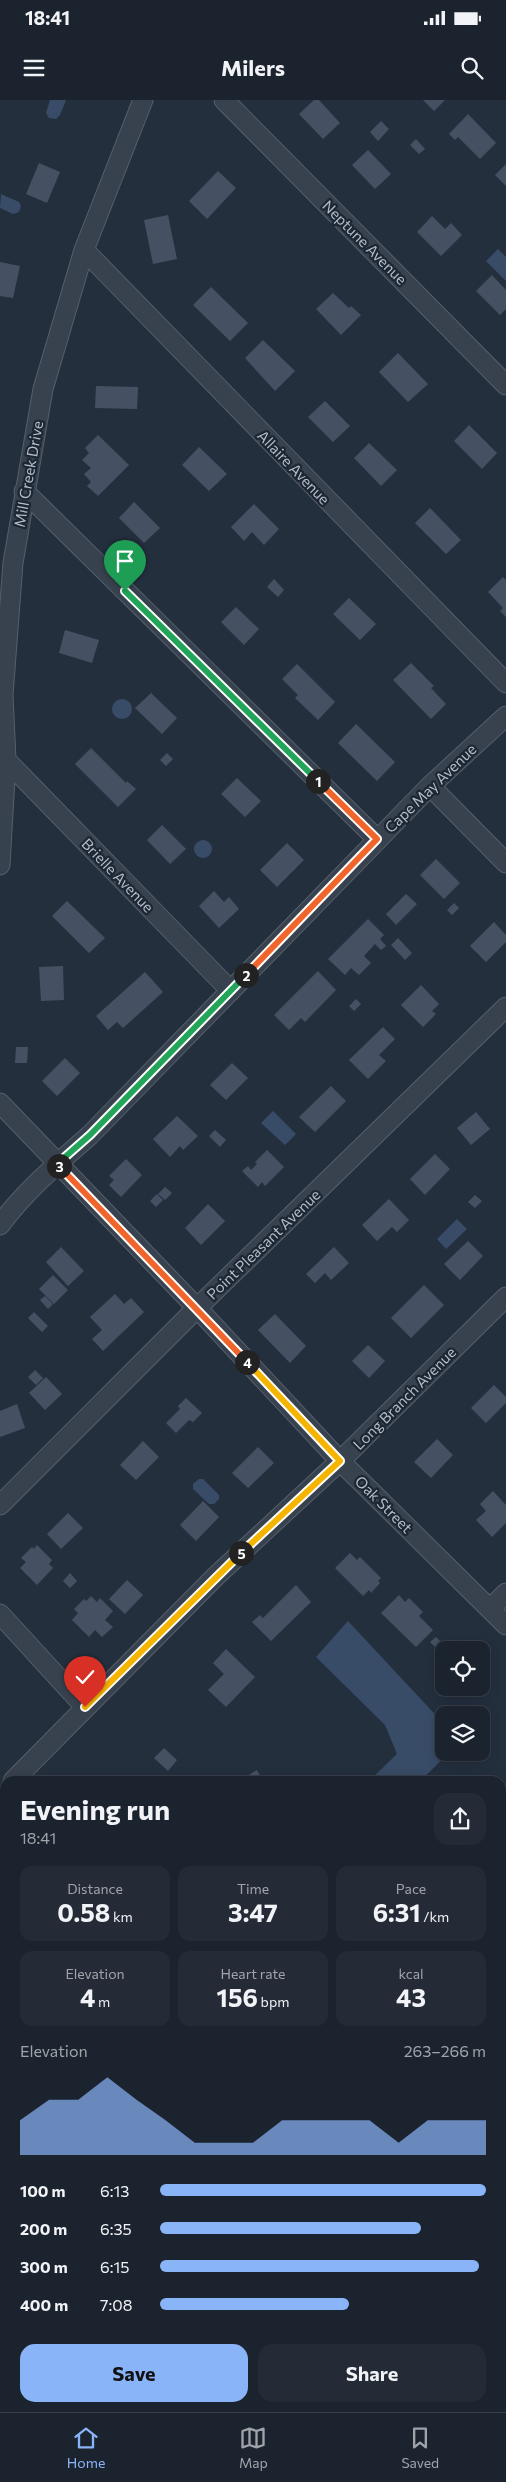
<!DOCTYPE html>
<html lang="en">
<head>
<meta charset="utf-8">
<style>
	body { margin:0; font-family:Commissioner,sans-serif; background:#242b36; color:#f1f3f6; height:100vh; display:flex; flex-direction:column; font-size:19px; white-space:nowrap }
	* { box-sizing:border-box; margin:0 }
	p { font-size:16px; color:#a0a4aa }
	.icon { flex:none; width:28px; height:28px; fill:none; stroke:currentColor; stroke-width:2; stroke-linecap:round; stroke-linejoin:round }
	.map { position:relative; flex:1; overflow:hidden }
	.drawer { position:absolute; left:0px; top:1676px; width:506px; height:636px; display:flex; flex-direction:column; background:#1b232e; border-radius:15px 15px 0 0; box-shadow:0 2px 12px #0003,0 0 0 1px #39404a }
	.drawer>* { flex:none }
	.buttons { position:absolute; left:435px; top:1541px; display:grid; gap:10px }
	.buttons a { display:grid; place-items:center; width:55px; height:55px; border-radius:10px; background:#1b232e; box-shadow:0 2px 12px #0003,0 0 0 1px #39404a; font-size:25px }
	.pin { position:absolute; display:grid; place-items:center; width:42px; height:42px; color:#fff; margin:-51px -21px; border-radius:50% 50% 50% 0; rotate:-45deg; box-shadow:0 0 5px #0007 }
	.pin .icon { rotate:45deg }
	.km { position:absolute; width:25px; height:25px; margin:-12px; border-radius:50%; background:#222; color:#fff; font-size:14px; line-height:25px; text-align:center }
	.round { display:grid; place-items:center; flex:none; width:52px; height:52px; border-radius:15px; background:#242b36 }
	.overview { display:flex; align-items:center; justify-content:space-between; height:85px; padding:0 20px }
	h1 { font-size:28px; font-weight:700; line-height:38px }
	.figures { display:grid; grid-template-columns:repeat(3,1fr); gap:8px; height:85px; padding:5px 20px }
	.figures div { display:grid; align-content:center; border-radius:12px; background:#242b36; text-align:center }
	.figures b { font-size:25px; font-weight:700 }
	.figures small { font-size:14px; font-weight:400 }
	.figures p { font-size:14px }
	.chart { height:140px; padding:10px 20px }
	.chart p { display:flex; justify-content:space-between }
	.chart svg { width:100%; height:90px; margin-top:5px; fill:#8ab4f8; opacity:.7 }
	.button { display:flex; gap:10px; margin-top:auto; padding:10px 20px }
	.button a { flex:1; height:58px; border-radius:15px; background:#8ab4f8; color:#111; font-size:20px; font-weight:700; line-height:58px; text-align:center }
	.button a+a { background:#242b36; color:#f1f3f6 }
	ul { padding:0 20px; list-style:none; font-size:16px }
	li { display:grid; grid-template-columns:80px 60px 1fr; align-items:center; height:38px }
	li i { height:12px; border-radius:6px; background:#8ab4f8 }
	.status { display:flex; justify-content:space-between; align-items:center; height:35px; padding:0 25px; background:#1b232e; direction:ltr }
	.status svg { height:14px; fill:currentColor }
	header { display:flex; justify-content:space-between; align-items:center; height:65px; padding:0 20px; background:#1b232e; font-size:22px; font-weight:700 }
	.tab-bar { display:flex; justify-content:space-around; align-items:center; height:70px; border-top:1px solid #39404a; background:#1b232e; font-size:14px; color:#a0a4aa }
	.tab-bar a { display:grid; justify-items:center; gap:2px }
	.tab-bar .on { color:#8ab4f8 }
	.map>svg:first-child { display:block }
</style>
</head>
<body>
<div class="status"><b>18:41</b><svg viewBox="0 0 49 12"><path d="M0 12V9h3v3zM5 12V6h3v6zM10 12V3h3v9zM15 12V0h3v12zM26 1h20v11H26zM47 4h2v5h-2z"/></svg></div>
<header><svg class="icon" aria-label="menu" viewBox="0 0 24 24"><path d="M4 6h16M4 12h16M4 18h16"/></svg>Milers<svg class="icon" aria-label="search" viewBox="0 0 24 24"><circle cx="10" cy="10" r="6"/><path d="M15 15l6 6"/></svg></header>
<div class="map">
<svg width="506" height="2312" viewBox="0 0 506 2312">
	<rect width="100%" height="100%" fill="#242f3e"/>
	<path fill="#394c67" d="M50,0H66L60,15L56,19L49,18L46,13Z
		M1,94L19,102L21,106L19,112L13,114L0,108Z
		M498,149L506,157V181L486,161Z
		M112 609a10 10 0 1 1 20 0a10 10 0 1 1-20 0Z
		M194 749a9 9 0 1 1 18 0a9 9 0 1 1-18 0Z
		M273,1011L296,1034L285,1045L261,1023Z
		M457,1119L467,1129L446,1149L437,1139Z
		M199,1379H203L219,1395V1399L214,1404H209L193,1389V1384Z
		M348,1521L444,1624V1652L449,1653L420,1681H369L397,1654L385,1625L316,1557Z
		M0,1893L5,1898V1974L0,1969Z"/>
	<path fill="#455162" d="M314,0H319L340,23L323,39L299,14Z
		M423,0H445L434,11Z
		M468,14L496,43L480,59L458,37L455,40L449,34Z
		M381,21L389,29L378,41L370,32Z
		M416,39L425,49L419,54L410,45Z
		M368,50L391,74L375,89L352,65Z
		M39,63L60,72L47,103L26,94Z
		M506,64V86L495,75Z
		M218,71L236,88L207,119L189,101Z
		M168,115L177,159L153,164L144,120Z
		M432,116L445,129L451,123L462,135L441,156L417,132Z
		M0,162L20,166L13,198L0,196Z
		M492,175L506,190V209L500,215L476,191Z
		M211,187L248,223L230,241L193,205Z
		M333,193L349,208L351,206L361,215L341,235L316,209Z
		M263,240L295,271L275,291L245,258Z
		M398,253L428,284L408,302L379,272Z
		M96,286L138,287L137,309L95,308Z
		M325,301L350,326L333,342L308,317Z
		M469,325L497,353L482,369L454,341Z
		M98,335L129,365L98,396L87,386L91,382L84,374L91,368L82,360L89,353L85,348Z
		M369,343L397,370L381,386L354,358Z
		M199,347L227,374L209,391L182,365Z
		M134,402L160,428L144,443L119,418Z
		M254,404L279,429L264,445L252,432L244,441L231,427Z
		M430,408L461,440L446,454L415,423Z
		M503,477L506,480V517L500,511L503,508L488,492Z
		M274,479L284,490L278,497L267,487Z
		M349,498L376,524L360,540L333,514Z
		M236,507L259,529L244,545L221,522Z
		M65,530L99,540L92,563L59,553Z
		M411,563L434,586L431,588L446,604L431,619L393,580Z
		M297,564L335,602L318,620L295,598L298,595L282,579Z
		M151,593L177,618L162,634L135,608Z
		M356,624L395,662L377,681L338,643Z
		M91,648L126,683L127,681L136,689L118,707L75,664Z
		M167,653L173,659L166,666L160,660Z
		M237,678L261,701L245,717L221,694Z
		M162,725L186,749L170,764L147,740Z
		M287,743L304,760L277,787L260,770Z
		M436,759L460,783L444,799L420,775Z
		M214,791L224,802L229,797L239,809L219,828L199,806Z
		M406,794L417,804L396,825L386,814Z
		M67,801L105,838L89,853L52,816Z
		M454,803L459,808L452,815L447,810Z
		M368,819L384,835L380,839L386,846L381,850L375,844L364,856L371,863L359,875L351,868L345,875L328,859Z
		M494,822L506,835V842L486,862L470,846Z
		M398,838L412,853L405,860L391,845Z
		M63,866L64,900L41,901L39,867Z
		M318,871L336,890L305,922L301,918L289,930L274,915Z
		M145,872L163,892L123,928L117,922L108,930L96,916Z
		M421,885L439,904L432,911L436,914L423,927L401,905Z
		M356,899L361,904L354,911L349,906Z
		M383,927L395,939L379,955L386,961L368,979L349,960Z
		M16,947H28L27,963H15Z
		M65,958L80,973L57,996L42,981Z
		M232,963L248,978L226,1000L210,985Z
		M331,986L346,1001L315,1032L299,1017Z
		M476,1012L490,1029L471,1045L457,1028Z
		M177,1016L198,1036L183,1050L180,1046L170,1057L153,1039Z
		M215,1030L226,1040L220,1047L209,1036Z
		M267,1050L284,1067L265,1086L262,1082L258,1087L242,1071L248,1066L251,1070L257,1064L255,1062Z
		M435,1054L450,1069L425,1095L410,1079Z
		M126,1059L142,1075L121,1097L109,1085L114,1080L109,1076Z
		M165,1087L172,1093L165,1100L158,1094Z
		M157,1094L163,1100L156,1107L150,1101Z
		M475,1095L482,1101L475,1108L468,1102Z
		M389,1099L409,1120L397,1132L392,1127L377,1141L362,1125Z
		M208,1104L225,1121L201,1145L185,1128Z
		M468,1141L483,1156L460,1180L444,1164Z
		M61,1147L84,1171L68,1186L46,1162Z
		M334,1147L349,1163L331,1180L325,1173L315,1183L306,1174Z
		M53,1175L68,1190L54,1204L39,1189Z
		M424,1185L444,1205L411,1238L391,1218Z
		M115,1194L124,1204L131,1198L144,1212L103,1251L92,1239L102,1230L90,1217Z
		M45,1196L53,1204L48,1209L40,1200Z
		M34,1212L48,1226L42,1232L28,1218Z
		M275,1214L306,1246L290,1263L258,1230Z
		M368,1245L385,1261L369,1278L352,1261Z
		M35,1270L43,1278L36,1285L28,1277Z
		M46,1277L62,1294L45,1310L29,1293Z
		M494,1285L506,1297V1303L486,1323L471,1308Z
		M186,1298L202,1313L193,1322L189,1320L176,1333L166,1323L180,1309L178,1306Z
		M17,1304L25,1328L0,1337V1311Z
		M437,1339L453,1355L431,1378L414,1362Z
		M143,1341L159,1357L136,1380L120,1365Z
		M258,1347L274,1363L248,1388L232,1373Z
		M493,1391L506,1405V1423L492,1437L476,1420L486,1411L480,1404Z
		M203,1401L219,1417L196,1441L180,1425Z
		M68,1413L83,1428L61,1449L47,1434Z
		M37,1445L52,1460L49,1464L53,1468L37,1485L20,1468L26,1462L21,1458L32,1447L34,1449Z
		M350,1453L357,1460L360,1457L381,1478L378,1481L380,1483L371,1493L369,1490L363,1496L335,1468Z
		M70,1473L77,1481L70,1488L63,1481Z
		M127,1480L143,1495L125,1514L109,1499Z
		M296,1485L311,1502L271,1541L252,1522L260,1515L263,1518Z
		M399,1495L405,1502L409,1498L423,1512L419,1516L433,1530L416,1547L381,1513Z
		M91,1496L97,1502L100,1498L113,1511L105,1520L113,1527L102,1537L95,1530L89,1537L72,1520L78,1513L74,1509L84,1499L86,1501Z
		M436,1537L444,1545L438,1550L430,1542Z
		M226,1549L255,1577L226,1607L208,1590L224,1574L213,1563Z
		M460,1588H478L469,1596Z
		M164,1648L177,1660L168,1671L154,1658Z
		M257,1670L263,1681H239Z
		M0,1782L5,1783V1815L1,1836Z
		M506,1845V1873L501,1878V1850Z
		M506,1991V2012L501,2004V1994Z
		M245,2308H280L275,2312H250Z
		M438,2308H463L458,2312H442Z"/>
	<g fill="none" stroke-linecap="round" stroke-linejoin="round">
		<g stroke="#565f6c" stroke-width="21">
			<path id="street" d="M224,0L506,285
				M84,150L506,583
				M24,391L377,739
				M6,660L231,891
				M430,686L506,763
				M0,765L6,660L3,595L13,463L43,289L84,150L143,0
				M0,1003L197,1208L340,1361L506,1525
				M0,1125C25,1091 58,1063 90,1035L430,686L506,616
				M0,1405L197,1208L506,907
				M490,1509L506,1493
				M0,1514L85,1607
				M13,1681L216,1476L340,1361L506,1197
				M501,1770L506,1766
				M501,2078L506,2075
				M0,2133L5,2138
				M0,2269L5,2264
				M91,2308L95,2312
				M368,2308L373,2312
				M106,2312L114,2308"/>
		</g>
		<use href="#street" stroke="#38414e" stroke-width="19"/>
	</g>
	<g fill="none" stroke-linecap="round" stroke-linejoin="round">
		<g stroke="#fff" stroke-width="10">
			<path id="split-1" d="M125,491L318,681"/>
		</g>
		<g stroke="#fff" stroke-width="10">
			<path id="split-2" d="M246,875L377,739L318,681"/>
		</g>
		<g stroke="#fff" stroke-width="10">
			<path id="split-3" d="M59,1066L57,1064L90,1035L246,875"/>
		</g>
		<g stroke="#fff" stroke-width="10">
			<path id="split-4" d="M59,1066L247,1262"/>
		</g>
		<g stroke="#fff" stroke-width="10">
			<path id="split-5" d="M241,1453L340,1361L247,1262"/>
		</g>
		<g stroke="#fff" stroke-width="10">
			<path id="split-6" d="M85,1607L241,1453"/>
		</g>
		<use href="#split-1" stroke="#22a559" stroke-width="6"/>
		<use href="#split-2" stroke="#f0652b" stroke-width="6"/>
		<use href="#split-3" stroke="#22a559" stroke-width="6"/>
		<use href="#split-4" stroke="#f0652b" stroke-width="6"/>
		<use href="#split-5" stroke="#f5b400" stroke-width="6"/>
		<use href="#split-6" stroke="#f5b400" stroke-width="6"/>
	</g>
	<g text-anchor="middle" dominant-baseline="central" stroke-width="4.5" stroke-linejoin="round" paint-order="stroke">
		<g font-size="15" fill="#b4bcc9" stroke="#1d2633">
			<text transform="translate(365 142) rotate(45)">Neptune Avenue</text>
			<text transform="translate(294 367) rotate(46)">Allaire Avenue</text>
			<text transform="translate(28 374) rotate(-80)">Mill Creek Drive</text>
			<text transform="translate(430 688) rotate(-44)">Cape May Avenue</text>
			<text transform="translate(118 775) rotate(46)">Brielle Avenue</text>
			<text transform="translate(263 1144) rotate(-44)">Point Pleasant Avenue</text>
			<text transform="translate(404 1298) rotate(-45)">Long Branch Avenue</text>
			<text transform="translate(384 1404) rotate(45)">Oak Street</text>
		</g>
	</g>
</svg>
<div class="buttons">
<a><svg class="icon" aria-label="locate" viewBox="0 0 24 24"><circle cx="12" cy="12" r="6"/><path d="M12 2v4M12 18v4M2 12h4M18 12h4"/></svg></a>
<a><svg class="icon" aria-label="layers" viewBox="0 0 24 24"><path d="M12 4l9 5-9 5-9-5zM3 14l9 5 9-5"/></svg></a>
</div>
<div class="pin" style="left:125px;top:491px;background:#1e9e55"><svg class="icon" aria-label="arrive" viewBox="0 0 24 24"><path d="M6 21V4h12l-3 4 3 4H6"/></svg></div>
<div class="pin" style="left:85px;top:1607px;background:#d93025"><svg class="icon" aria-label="check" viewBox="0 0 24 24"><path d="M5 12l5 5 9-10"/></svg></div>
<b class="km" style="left:318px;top:681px">1</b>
<b class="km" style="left:246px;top:875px">2</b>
<b class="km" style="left:59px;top:1066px">3</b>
<b class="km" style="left:247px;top:1262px">4</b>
<b class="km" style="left:241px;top:1453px">5</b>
<section class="drawer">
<div class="overview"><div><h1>Evening run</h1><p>18:41</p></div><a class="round"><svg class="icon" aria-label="share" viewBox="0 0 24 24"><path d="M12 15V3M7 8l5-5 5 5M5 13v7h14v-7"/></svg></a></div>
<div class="figures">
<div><p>Distance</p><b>0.58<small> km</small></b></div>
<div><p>Time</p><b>3:47</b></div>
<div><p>Pace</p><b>6:31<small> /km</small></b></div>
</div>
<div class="figures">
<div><p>Elevation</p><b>4<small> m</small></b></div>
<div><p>Heart rate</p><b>156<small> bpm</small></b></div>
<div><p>kcal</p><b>43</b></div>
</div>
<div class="chart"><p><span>Elevation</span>263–266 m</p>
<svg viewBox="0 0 160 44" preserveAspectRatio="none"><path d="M0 44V27L10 17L20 17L30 6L40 17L50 27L60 38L70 38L80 38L90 27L100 27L110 27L120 27L130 38L140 27L150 27L160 27V44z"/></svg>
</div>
<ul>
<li><b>100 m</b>6:13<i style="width:100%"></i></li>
<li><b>200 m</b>6:35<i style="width:80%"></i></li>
<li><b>300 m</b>6:15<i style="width:98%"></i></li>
<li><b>400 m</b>7:08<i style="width:58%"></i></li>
</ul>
<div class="button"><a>Save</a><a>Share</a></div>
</section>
</div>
<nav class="tab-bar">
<a class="on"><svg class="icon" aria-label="home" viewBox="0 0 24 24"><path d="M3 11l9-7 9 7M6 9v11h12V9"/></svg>Home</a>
<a><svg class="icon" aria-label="map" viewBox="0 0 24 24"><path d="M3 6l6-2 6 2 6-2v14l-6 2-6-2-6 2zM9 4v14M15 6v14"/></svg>Map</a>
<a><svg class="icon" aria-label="saved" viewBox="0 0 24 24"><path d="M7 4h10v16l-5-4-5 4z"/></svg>Saved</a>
</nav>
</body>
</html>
